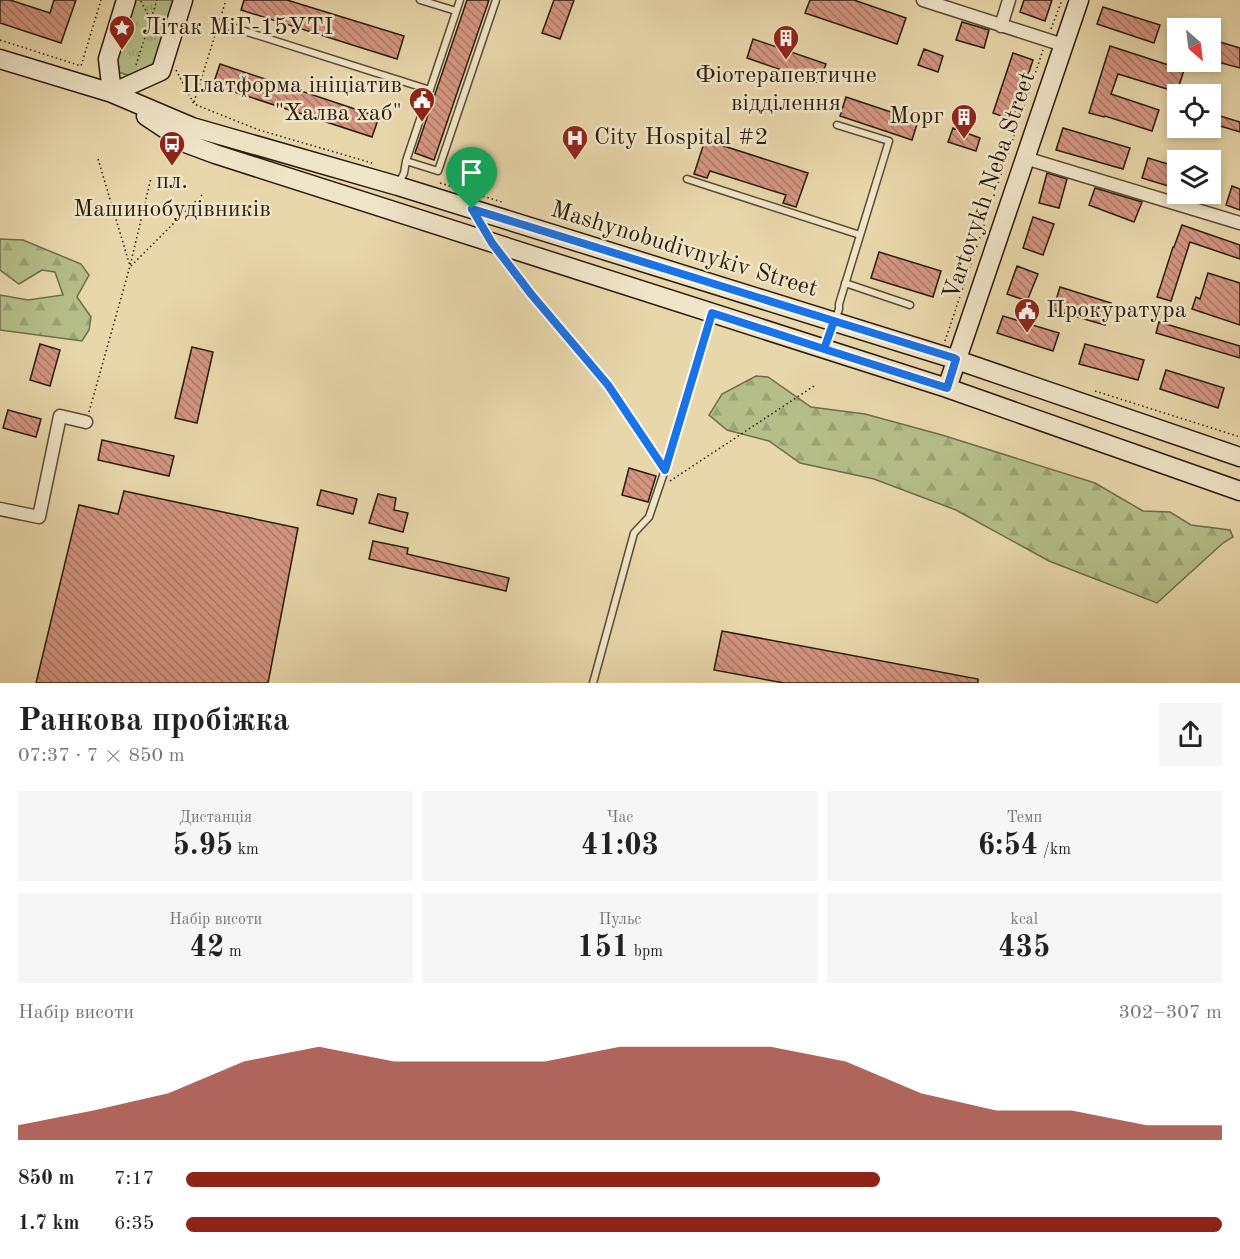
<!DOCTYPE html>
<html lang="uk">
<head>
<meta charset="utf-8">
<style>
	body { margin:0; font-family:"Old Standard TT",serif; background:#f6f6f6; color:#222; height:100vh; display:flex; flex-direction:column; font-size:22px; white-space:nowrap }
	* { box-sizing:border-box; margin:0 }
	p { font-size:20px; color:#767676 }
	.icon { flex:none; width:33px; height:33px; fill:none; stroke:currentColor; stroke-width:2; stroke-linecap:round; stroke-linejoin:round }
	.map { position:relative; height:683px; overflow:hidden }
	.drawer { display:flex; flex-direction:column; background:#fff; flex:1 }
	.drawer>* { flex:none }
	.needle { width:39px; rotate:152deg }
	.controls { position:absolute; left:1167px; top:18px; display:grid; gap:12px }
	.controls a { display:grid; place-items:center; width:54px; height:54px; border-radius:0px; background:#fff; box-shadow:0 3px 9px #0003; font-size:30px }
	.pin { position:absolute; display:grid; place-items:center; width:51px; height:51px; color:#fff; margin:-62px -26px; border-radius:50% 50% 50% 0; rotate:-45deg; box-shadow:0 0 6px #0007 }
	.pin .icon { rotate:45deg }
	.round { display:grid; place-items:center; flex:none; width:63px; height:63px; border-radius:0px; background:#f6f6f6 }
	.headline { display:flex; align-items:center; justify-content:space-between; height:102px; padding:0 18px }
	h1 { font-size:33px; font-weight:800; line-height:45px }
	.metrics { display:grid; grid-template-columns:repeat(3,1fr); gap:9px; height:102px; padding:6px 18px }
	.metrics div { display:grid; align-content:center; border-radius:0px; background:#f6f6f6; text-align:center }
	.metrics b { font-size:30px; font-weight:800 }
	.metrics small { font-size:16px; font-weight:400 }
	.metrics p { font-size:16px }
	.chart { height:168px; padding:12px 18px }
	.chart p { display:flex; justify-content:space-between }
	.chart svg { width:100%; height:108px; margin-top:6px; fill:#8f2418; opacity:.7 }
	ul { padding:0 18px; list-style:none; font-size:20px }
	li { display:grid; grid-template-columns:96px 72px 1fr; align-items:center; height:45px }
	li i { height:15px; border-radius:8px; background:#8f2418 }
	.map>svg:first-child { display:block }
</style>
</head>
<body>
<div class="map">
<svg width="1240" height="683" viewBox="0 0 1240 683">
	<defs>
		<pattern id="grass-tufts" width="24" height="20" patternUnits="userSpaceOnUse" patternTransform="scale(1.5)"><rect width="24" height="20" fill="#b5be89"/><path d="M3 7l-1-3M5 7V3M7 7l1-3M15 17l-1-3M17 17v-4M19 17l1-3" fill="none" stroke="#9ca375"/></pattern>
		<pattern id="forest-firs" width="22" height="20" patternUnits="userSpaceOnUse" patternTransform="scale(1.5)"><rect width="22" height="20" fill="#b5be89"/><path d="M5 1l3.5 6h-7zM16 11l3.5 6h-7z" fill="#9ca375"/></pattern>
		<pattern id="building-back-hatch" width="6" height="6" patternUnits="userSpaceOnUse" patternTransform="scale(1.5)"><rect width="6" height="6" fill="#d49581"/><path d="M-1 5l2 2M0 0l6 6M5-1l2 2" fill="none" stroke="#ac7968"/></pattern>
	</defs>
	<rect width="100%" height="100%" fill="#e8d7ab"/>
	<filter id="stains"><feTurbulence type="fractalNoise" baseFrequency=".00333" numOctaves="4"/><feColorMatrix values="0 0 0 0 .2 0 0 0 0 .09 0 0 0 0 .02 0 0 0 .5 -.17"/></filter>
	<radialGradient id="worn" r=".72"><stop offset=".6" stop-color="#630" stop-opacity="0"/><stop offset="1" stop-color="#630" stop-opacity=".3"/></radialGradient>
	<path fill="url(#grass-tufts)" stroke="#706c4a" stroke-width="1.5" d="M134,0H178L152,83L112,70Z"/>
	<path fill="url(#forest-firs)" stroke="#706c4a" stroke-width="1.5" d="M0,239L23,240L81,264L89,275L77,297L91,317L89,330L82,341L0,330V295L28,300L63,295L55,272L42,270L19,284L0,270Z
		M756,376L768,377L811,407L865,414L942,435L1095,483L1143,511L1170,512L1191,525L1230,530L1233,537L1223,543L1157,603L1049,561L956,510L874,479L800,463L769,441L727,430L709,415L722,394Z"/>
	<path fill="url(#building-back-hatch)" stroke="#2a1b0c" stroke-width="1.5" d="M0,0H10L50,13L54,0H76L61,43L0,23Z
		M244,0H287L404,36L397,59L241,10Z
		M467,0H489L434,160L415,153Z
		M554,0H574L560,39L542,33Z
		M810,0H854L906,18L897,44L805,13Z
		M1024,0H1052L1045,21L1020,12Z
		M1103,7L1160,25L1154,43L1097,24Z
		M962,22L989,30L984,48L956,40Z
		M753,39L826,64L819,83L747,58Z
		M1210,39L1240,48V68L1210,60Z
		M1110,46L1184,70L1177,92L1118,74L1111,94L1159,110L1152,131L1105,116L1104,117L1089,113Z
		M924,49L943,56L938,72L918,65Z
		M1013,53L1033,60L1013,120L993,113Z
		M220,64L379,117L372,137L213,85Z
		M846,97L918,121L912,140L840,116Z
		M1210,113L1240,122V132L1210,123Z
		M953,128L980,138L976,151L948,142Z
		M1063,128L1130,148L1123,169L1056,150Z
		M705,140L808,173L796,207L783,203L786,195L710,171L707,178L694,174Z
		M1148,158L1178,167V189L1142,178Z
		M1047,173L1067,179L1059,208L1039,203Z
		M1232,186L1240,189V210L1226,205Z
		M1095,188L1142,202L1134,222L1089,205Z
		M1033,217L1054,224L1043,255L1023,248Z
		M1182,225L1240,245V259L1190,242L1171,301L1157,297L1173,247H1174Z
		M879,252L941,271L933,297L871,278Z
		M1017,266L1038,274L1027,301L1007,294Z
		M1208,273L1240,283V325L1192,309L1196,297L1200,299Z
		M1060,287L1111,303L1105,325L1053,310Z
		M1003,316L1059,333L1053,351L997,333Z
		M1159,322L1240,346V358L1156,333Z
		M40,344L60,350L50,386L30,380Z
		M1085,344L1144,360L1138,380L1079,364Z
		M192,347L213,352L197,423L175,418Z
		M1166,370L1224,388L1218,408L1160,389Z
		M8,410L41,419L36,437L3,428Z
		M102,440L174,456L169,476L98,460Z
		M629,468L656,476L648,502L622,495Z
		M321,490L357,499L353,514L317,505Z
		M124,491L298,528L268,683H36L79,505L118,514Z
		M378,494L396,498L394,510L408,513L403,532L369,523Z
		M373,541L408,548L407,554L509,578L506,591L369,559Z
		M722,631L978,679V683H784L714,670Z"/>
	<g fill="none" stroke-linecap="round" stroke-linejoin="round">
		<g stroke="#5a4a34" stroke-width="9">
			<path id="lane" d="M420,0L456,11
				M219,23L430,90
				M406,161L438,171L496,0
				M687,179L860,235
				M398,185L404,173L406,161L460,0
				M845,283L910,305
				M826,346L839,309V304L889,141L837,125
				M593,683L634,533L649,517L670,455L712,314"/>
		</g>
		<g stroke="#5a4a34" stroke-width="15">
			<path id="street" d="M923,0L1063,45
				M1001,26L1009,0
				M1025,158L1240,223
				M0,509L39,517L60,416L86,422"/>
		</g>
		<g stroke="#2a1b0c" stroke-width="21">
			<path id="secondary" d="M0,59L112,93L192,127L398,186L954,359L1240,457
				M112,93L161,71L183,0
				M112,93L108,59L126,0
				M146,116L188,144L215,154L947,388L1240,491
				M947,388L1079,0"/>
		</g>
		<path stroke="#2a1b0c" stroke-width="1.5" stroke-dasharray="1.5 3" stroke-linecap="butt" d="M141,1L158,34
			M222,13L226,0
			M1051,29L1062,0
			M0,40L81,66L101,0
			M136,65L157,0
			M176,70L194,104L259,130L372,163
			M194,102L216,32
			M98,159L130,266
			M440,183L502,202
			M507,263L531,295L608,385L660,461
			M131,266L202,195
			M945,341L1043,50
			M1095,391L1240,437
			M89,412L130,266L151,178
			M670,481L814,386"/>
		<use href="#lane" stroke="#f0e5c8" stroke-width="6"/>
		<use href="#street" stroke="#f0e5c8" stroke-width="12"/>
		<use href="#secondary" stroke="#f0e5c8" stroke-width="18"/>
	</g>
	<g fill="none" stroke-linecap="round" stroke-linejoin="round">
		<g stroke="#fff" stroke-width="12">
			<path id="route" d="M472,209L492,243L531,294L608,385L665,470L712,313L824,349L834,321L954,358L956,359L947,388L824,349L834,321L472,209"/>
		</g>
		<use href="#route" stroke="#1a73e8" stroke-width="8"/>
	</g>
	<defs>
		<g id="sight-pin" transform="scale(1.35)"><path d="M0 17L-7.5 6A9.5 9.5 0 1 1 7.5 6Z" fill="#8f2418" stroke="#f0e5c8"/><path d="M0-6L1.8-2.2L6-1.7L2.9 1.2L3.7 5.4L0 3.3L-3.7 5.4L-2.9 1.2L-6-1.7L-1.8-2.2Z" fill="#fff"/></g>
		<g id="building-pin" transform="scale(1.35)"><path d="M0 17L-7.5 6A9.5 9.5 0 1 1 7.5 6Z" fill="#8f2418" stroke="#f0e5c8"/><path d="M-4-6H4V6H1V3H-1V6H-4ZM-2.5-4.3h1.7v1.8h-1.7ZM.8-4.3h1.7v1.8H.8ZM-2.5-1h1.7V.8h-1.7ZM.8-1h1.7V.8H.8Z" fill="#fff"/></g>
		<g id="civic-pin" transform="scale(1.35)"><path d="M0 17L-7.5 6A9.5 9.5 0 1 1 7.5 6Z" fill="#8f2418" stroke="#f0e5c8"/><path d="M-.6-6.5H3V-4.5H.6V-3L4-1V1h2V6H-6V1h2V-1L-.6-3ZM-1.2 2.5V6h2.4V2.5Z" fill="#fff"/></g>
		<g id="hospital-pin" transform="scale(1.35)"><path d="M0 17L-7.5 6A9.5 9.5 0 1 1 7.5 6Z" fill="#8f2418" stroke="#f0e5c8"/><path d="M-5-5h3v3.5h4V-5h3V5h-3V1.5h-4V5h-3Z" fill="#fff"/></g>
		<g id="bus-pin" transform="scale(1.35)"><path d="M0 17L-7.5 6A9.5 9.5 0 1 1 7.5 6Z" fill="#8f2418" stroke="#f0e5c8"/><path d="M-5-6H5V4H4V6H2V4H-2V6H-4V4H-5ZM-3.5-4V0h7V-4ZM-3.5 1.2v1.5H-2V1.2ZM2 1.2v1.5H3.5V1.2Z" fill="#fff"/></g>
	</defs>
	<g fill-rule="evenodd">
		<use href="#sight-pin" x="122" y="28"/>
		<use href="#building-pin" x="786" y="38"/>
		<use href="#civic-pin" x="422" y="100"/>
		<use href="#building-pin" x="964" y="117"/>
		<use href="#hospital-pin" x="575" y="138"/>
		<use href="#bus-pin" x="172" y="144"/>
		<use href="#civic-pin" x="1027" y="311"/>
	</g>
	<g text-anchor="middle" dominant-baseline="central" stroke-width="5" stroke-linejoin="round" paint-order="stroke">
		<g font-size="24" fill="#2a1b0c" stroke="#f0e5c8" text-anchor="start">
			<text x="142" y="28">Літак МіГ-15УТІ</text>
			<text x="786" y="76" text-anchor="middle">Фіотерапевтичне<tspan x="786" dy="28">відділення</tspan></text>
			<text x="402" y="86" text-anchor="end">Платформа ініціатив<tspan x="402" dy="28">"Халва хаб"</tspan></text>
			<text x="944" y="117" text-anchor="end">Морг</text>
			<text x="594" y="138">City Hospital #2</text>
			<text x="172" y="182" text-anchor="middle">пл.<tspan x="172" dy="28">Машинобудівників</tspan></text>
			<text x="1046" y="311">Прокуратура</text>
		</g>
		<g font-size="24" fill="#2a1b0c" stroke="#f0e5c8">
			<text transform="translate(990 186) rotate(-71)">Vartovykh Neba Street</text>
			<text transform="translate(684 250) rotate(17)">Mashynobudivnykiv Street</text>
		</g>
	</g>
	<rect width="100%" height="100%" filter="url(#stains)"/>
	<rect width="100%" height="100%" fill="url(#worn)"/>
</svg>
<div class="controls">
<a><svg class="needle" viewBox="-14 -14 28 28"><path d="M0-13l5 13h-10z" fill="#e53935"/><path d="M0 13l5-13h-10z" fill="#767676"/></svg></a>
<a><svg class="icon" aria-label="locate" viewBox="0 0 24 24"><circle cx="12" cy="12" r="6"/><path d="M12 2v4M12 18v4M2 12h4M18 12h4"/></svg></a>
<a><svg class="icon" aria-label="layers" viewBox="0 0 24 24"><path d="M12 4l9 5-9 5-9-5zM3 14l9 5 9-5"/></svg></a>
</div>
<div class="pin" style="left:472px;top:209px;background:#1e9e55"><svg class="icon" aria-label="arrive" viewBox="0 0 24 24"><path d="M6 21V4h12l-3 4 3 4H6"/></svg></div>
</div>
<section class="drawer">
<div class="headline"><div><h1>Ранкова пробіжка</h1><p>07:37 · 7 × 850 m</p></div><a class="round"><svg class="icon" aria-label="share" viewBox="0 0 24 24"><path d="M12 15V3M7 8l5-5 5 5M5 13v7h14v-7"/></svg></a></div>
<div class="metrics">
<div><p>Дистанція</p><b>5.95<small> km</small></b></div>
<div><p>Час</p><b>41:03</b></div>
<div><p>Темп</p><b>6:54<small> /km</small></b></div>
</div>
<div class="metrics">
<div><p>Набір висоти</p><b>42<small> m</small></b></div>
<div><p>Пульс</p><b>151<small> bpm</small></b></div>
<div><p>kcal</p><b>435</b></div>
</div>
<div class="chart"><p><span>Набір висоти</span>302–307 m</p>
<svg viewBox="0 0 160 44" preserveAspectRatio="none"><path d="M0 44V38L10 32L20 25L30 12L40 6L50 12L60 12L70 12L80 6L90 6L100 6L110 12L120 25L130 32L140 32L150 38L160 38V44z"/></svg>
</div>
<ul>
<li><b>850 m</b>7:17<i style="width:67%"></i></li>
<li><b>1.7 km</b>6:35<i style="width:100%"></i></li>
</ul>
</section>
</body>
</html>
